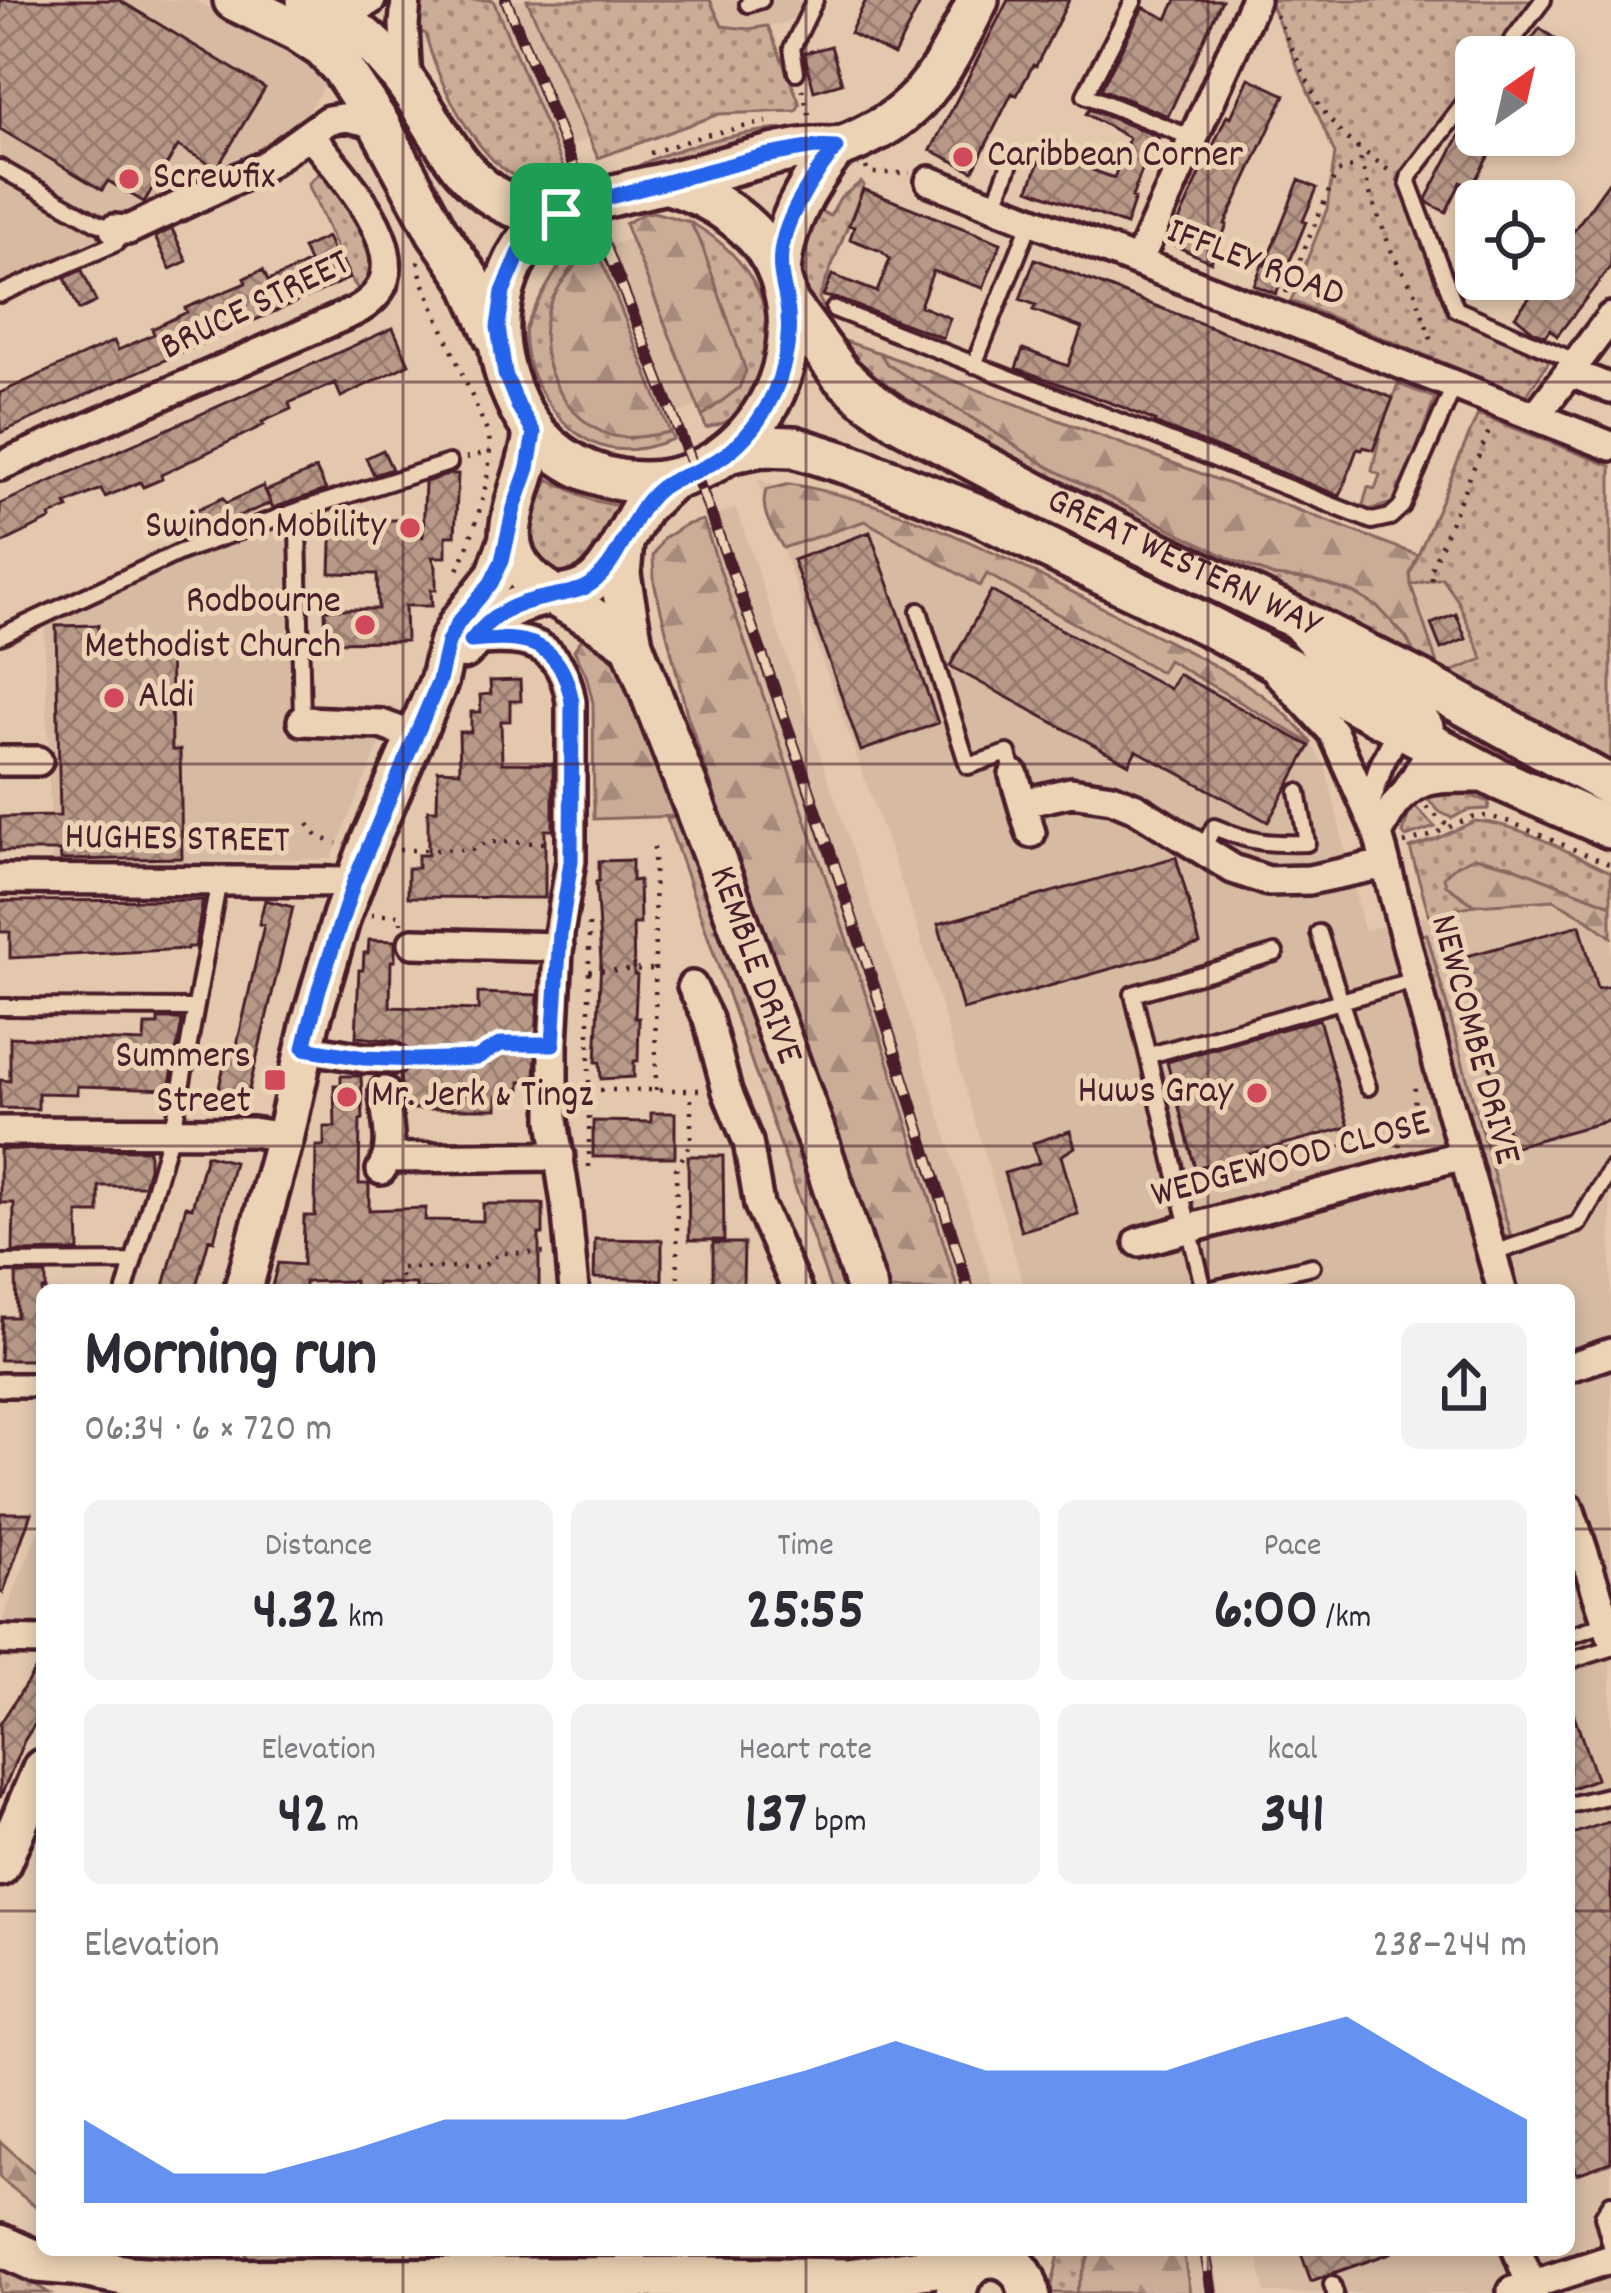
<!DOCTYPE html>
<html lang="en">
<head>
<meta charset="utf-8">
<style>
	body { margin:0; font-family:Dekko,sans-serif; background:#f2f2f3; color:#2b2b33; height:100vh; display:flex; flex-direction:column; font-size:45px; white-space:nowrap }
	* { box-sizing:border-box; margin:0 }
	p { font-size:39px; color:#7c7c81 }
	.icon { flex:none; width:66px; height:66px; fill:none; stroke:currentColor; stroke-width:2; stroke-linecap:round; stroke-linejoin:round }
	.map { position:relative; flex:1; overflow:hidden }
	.drawer { position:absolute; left:36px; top:1284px; width:1539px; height:972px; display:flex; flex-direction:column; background:#fff; border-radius:18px; box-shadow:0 6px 18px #0003 }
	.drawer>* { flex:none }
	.needle { width:78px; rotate:34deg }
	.buttons { position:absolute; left:1455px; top:36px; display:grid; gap:24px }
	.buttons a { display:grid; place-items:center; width:120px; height:120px; border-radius:18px; background:#fff; box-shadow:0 6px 18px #0003; font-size:60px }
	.pin { position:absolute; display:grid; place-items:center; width:102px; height:102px; color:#fff; margin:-51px; border-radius:24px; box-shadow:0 6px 18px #0006 }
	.round { display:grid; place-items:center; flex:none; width:126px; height:126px; border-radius:18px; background:#f2f2f3 }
	.headline { display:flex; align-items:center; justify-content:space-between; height:204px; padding:0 48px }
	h1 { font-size:66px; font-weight:800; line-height:90px }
	.figures { display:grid; grid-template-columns:repeat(3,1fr); gap:18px; height:204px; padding:12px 48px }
	.figures div { display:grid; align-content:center; border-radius:18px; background:#f2f2f3; text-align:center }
	.figures b { font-size:60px; font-weight:800 }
	.figures small { font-size:33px; font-weight:400 }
	.figures p { font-size:33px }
	.chart { height:336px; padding:24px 48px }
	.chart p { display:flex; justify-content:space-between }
	.chart svg { width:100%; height:216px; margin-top:12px; fill:#2563eb; opacity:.7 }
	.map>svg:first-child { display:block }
</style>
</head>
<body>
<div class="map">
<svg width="1611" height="2293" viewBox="0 0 1611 2293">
	<defs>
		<pattern id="green-dots" width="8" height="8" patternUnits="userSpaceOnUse" patternTransform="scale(3)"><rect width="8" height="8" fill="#caac97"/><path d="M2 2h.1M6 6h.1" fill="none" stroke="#a68b7b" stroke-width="1.8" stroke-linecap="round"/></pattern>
		<pattern id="forest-firs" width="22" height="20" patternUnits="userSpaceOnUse" patternTransform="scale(3)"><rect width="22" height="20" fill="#caac97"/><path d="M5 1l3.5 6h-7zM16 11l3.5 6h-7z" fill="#a68b7b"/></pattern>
		<pattern id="building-cross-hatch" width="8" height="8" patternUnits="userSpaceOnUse" patternTransform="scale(3)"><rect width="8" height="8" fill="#b89988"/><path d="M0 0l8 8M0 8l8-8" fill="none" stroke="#987c6f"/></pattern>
	</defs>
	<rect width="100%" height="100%" fill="#e3c8ad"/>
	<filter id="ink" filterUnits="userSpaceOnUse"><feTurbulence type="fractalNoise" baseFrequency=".00833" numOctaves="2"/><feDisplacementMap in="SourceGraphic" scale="24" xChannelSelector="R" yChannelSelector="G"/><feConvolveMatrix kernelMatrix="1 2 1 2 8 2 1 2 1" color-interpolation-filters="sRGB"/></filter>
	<g filter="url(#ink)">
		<path fill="#d6baa2" d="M0,0H194L290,44L320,69L324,86L300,126L281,142L115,230L0,284Z
			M493,0H527L589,138L557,152Z
			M710,0H809L799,16L782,24L748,29L722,26Z
			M630,238L698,406L665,418L598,251Z
			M758,480L998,560L1233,687L1303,730L1326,768L1364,930L1542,890L1611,926V2293H1265L1257,2250H1569V1290H1025L917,926Z
			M736,508L907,1010L994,1290H958L886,1054L748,646L703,520Z
			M278,525H286L293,534L297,702L396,706L331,859L52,863L44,616Z
			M1442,577L1458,601L1483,660L1441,676L1411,585Z
			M42,1521V1630H7L3,1619Z
			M1183,2250H1213L1220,2293H1190Z"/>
		<path fill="url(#green-dots)" stroke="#8a6661" stroke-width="3" d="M418,0H493L568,179C552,184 538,187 522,180C478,163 435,79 426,34L417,30Z
			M527,0H710L722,26L748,29L768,26L800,104L796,111L719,114L598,158Z
			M1269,0H1536L1492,57H1476V77L1397,180L1451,315L1552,357L1526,396L1291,301L1327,209L1335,154Z
			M781,129L794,132L657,166H638C675,147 739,132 781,129Z
			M324,169L367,227L376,272L361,293L350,278L308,184Z
			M861,182L864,185L819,298L839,339L880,353L887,364L1049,467L1233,560L1274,576L1314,580L1354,593L1378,607L1406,637L1420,664L1059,491L861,376L813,308L802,280L803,242L817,209L830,216L840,198Z
			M690,222C750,255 791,320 754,388C740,414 736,422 706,428L702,416L739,388L701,243Z
			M593,239L596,245L567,273L630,438L670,432L673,439C653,447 630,453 608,448C564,439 522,378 525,333C526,317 560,266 569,250L574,245Z
			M1398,384L1435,398L1399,498L1393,503L1361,512L1368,487L1375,489L1380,475L1372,471L1382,425Z
			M1478,414L1611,466V775L1441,676L1483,659L1458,601L1442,578L1411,585L1410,574Z
			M548,479L591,500L618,506L593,562L571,580L550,577L525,542C530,520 541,501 548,479Z
			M1457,791L1489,802L1488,809L1468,810L1452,818L1440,812L1426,798L1438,792Z
			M1413,808H1416L1435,827L1406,837L1403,833L1408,816Z
			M680,816L815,1191L847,1290H831L667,819Z
			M1475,821C1520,823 1570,854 1611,872V905L1511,866L1474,857L1446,885L1474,905L1429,915L1410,848L1434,840Z
			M1427,934L1511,1237L1503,1236L1497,1230L1416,936Z
			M91,2250H217V2260L134,2259Z
			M246,2250H378C346,2270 284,2261 246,2261Z
			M485,2250H709V2259L542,2260Z
			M721,2250H903V2257L721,2259Z
			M1060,2250H1091L1076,2293H1050Z
			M0,2264L3,2265L49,2293H0Z"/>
		<path fill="url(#forest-firs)" stroke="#8a6661" stroke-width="3" d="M653,212L690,222L701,243L746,371L739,388L702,416L625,224L642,214Z
			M596,245L598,252L670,432C650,435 624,442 604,433C561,413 536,360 547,314C554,286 576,264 596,245Z
			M880,353L1418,555L1410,574L1411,585L1441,676L1420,664L1406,637L1378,607L1354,593L1314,580L1274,576L1233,560L1049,467L887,364Z
			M790,484C913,505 1028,569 1138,626C1199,658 1271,687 1312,744L1168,660L1161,672L987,574L980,586L865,521L783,548C773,530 759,512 766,490Z
			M703,520L886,1054L958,1290H884L687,714L654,582L653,556L664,538L685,525Z
			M584,636L604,649L616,664L630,691L680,816L594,819L593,703L586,675L574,650Z
			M1474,857L1511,866L1611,905V937L1587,919L1554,900L1474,905L1446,885L1444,876L1457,865Z
			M0,2141L42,2179V2212L0,2178Z
			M1091,2250H1183L1190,2293H1076Z"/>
		<path fill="url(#building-cross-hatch)" stroke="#4a1f2b" stroke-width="3" d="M0,0H119L265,88L217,168L178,146L144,202L108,181L102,190L0,129Z
			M866,0H922L894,55L850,33Z
			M1008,0H1069L1036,66L1033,65L1017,95L1012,93L973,171L931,150Z
			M1176,0H1222L1168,116L1101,89L1143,7L1167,19Z
			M1540,28L1558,41L1546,57H1518Z
			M831,46L842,83L814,91L804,53Z
			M1249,78L1285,95L1225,224L1227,225L1211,262L1169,243L1227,115L1231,117Z
			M1089,109L1159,137L1156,143L1153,141L1132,197L1135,198L1126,225L1029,189L1039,162L1046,164L1049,154L1114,178L1129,138L1086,114Z
			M1464,127L1476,135H1500L1471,188L1461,182L1446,212L1428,203L1426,199Z
			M1611,179V266L1557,336L1550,329L1545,336L1533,331L1515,316L1544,279H1554V241L1562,247Z
			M1299,180L1317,188L1303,221L1306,222L1276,294L1254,285L1263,263L1265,265Z
			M863,189L1001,243L983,288L933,271L920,306L950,318L943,338L838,299L823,296L832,275L877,292L890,259L881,251L850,239L854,227L849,225Z
			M172,229L187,261L170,269L155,237Z
			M327,237L334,253L337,251L350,278L0,433V393L114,341L118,350L154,334L152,329L187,312L185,308L246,283L244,278L263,270L268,281L293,270L309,262L303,248Z
			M1035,259L1393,398L1373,450L1364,447L1362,450L1357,449L1340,496L1154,423L1155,421L1122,407L1016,368L1023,349L1068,366L1082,328L1033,310L1036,305L1020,299Z
			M82,270L96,302L79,310L65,278Z
			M393,328L409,364L341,397L335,383L314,392L289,403L291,409L262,422L264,425L161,475L162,479L143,487L140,482L105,497L101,489L66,504L68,508L50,516L51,519L0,544V504Z
			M383,450L392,469L374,475L366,458Z
			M316,469L326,490L323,491L273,508L271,503L196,534L187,514L223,498L226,503L263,486L271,503L266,491Z
			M450,474H458L455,536H446V557H432L436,567V590H431L432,606H405L406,641L326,642L325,609H378L377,574L330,573L332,516L357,517V520H415L423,538L425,482Z
			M870,532L938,723L861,751L793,560Z
			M991,591L1170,689L1178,674L1310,746L1268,822L1136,750L1129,764L950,666Z
			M1456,614L1466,639L1441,649L1431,624Z
			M98,625V647L170,645L172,750H180L182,858L61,860L60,851H0V817L60,816L56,626Z
			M520,680L521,701H510V721H501L502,763L553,764V830H545V898L408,897V868H418V855H428V810H437L438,770L460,771L459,732H471V712H481L480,695L491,694L490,681Z
			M1176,857L1200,944L963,1010L938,924Z
			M632,860V881L639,880L640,924H633L634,974L637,975L635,1018H639L638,1061H634V1077L601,1079L600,1062H596L601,961L596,882L599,881V861Z
			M203,900L195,947H187V949L10,958V932H0V901Z
			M265,900L293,907L247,1098L218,1092L227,1052L235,1054L264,925L259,924Z
			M1580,925L1597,989L1611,986V1120L1512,1147L1460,958Z
			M369,940L395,941V961H391L390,1007L478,1010V993L538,995L535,1081L520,1082V1096L497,1097V1109H404L400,1076L410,1067L412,1058L409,1050L396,1041L356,1037L359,970H363L364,953H368Z
			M158,1019H180L182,1022L169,1089L77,1086V1094L38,1093V1109L0,1108V1080L10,1081V1037L144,1042L145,1025H158Z
			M1319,1019L1349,1127L1195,1168L1167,1062Z
			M341,1076H361L363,1119L360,1120L359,1184H369V1210L426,1208L425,1220L483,1221V1204H543V1234H539V1290H416V1284L377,1283V1290H354V1281L305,1282V1290H271L278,1263L303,1265L304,1216H315L316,1146H324V1127H335L334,1085H341Z
			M651,1113H675V1157H593V1121L651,1122Z
			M1070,1131L1075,1147L1061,1156L1078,1214L1021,1231L1004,1173L1039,1163L1033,1143Z
			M0,1149L149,1150V1168L144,1186H99V1213H78L79,1251L13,1252L14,1203H0Z
			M206,1155L234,1162L214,1241L209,1239L195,1290H163L186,1206L192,1208Z
			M688,1156H723L724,1240H689Z
			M595,1239L662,1240V1280L594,1278Z
			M713,1243H744L743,1286H713Z
			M16,1274H46V1290H42V1360H0L2,1317H17Z
			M0,1513H31L3,1593L0,1592Z
			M42,1659V1713L24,1741L0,1798V1724Z
			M1569,1709H1572L1596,1779L1569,1789Z
			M1611,1821V2162L1577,2174L1573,2163L1569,2165V1835Z
			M1300,2250H1391V2253L1311,2281Z"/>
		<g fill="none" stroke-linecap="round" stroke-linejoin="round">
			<g stroke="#4a1f2b" stroke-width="22">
				<path id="service" d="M1134,0L1085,95L1192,138
					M748,4L761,0
					M1500,57L1543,0
					M796,72L792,48L815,0
					M1476,88L1410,175L1408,182L1456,309L1577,362
					M0,168L97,223L114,229
					M994,206L1009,166
					M0,294L116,243L124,233
					M834,309L1372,521L1390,517L1402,506L1455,384
					M974,365L1031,221
					M300,510L298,525L302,721
					M919,611L968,766L1008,753L1014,775
					M0,636L180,552L300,510L449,463
					M1202,850L1214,827C1252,843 1267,844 1307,843L1298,792
					M1319,933L1368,1087
					M0,1007L194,1008
					M1150,1055L1415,980
					M1491,1254L1578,1224L1611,1169
					M0,1263L133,1262
					M125,1290L176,1115L219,880
					M1204,1290L1133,994L1275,953
					M1208,1290L1312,1266
					M1569,1636L1607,1623
					M1569,1661L1611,1648
					M1569,1805L1611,1795
					M1611,2203L1603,2216L1611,2245
					M458,2250L481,2271
					M1332,2284L1335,2293"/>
			</g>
			<g stroke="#4a1f2b" stroke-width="30">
				<path id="pedestrian" d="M1366,812L1381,766L1400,728
					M0,1385H42"/>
			</g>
			<g stroke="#4a1f2b" stroke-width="36">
				<path id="minor" d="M406,0L404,25L407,85
					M325,8L353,11L371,0
					M930,181L1611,446
					M114,229L128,230L264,166L328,120L347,117L379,124
					M1138,262L1255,0
					M1569,372L1611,389
					M1536,416L1611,317
					M0,466L353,312C435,271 344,178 310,135
					M1298,628C1306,637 1314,647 1324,655C1352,676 1444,702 1430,748C1426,762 1415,776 1408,789
					M471,641C527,635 562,641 571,702V861L559,934L553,1044V1120L566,1203L574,1290
					M1278,673L1333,732L1378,834L1439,1068L1502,1290
					M302,721L381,724L416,737
					M0,761H38
					M1014,775L1031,833
					M1023,803L1071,792L1112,798L1136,808L1233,869L1268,881L1309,880L1385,864
					M1378,834C1408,773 1428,778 1491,778
					M0,879L354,882
					M413,943L559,947
					M692,986L708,1019L727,1091L748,1142L759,1205L797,1290
					M304,1048L364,1058L394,1059
					M0,1131L252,1132L285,1137
					M389,1158L560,1156
					M381,1170C397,1145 385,1118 384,1091
					M1139,1242L1463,1155
					M1569,1367L1611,1353
					M1569,1508L1611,1635
					M0,1640L42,1641
					M1517,2250L1534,2293
					M1512,2291L1611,2259"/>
			</g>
			<g stroke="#4a1f2b" stroke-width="45">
				<path id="tertiary" d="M464,650C492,616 507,605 550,596C562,594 576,593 587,586C603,577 613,557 623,542
					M243,1290L285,1137L310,1024L342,915L370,841L439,681L448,642L458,623L495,576L509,537
					M0,1867L42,1768"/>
			</g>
			<g stroke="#4a1f2b" stroke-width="48">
				<g id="secondary">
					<path d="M234,0L297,31L323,48L341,67L379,124L437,232L470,280L495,336"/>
					<path d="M307,0C347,19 380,47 406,83C437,125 457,180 506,203C523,212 543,212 561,214"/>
					<path d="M665,183C713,196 763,228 780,277C816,379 732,499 620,480C578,473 539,447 520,409C500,370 492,329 505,286C512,264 523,240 543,225C576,201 623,193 662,184C704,174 744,160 786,152C795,150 804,148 813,148C822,147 831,149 840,147C854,143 868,135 881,128C931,100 954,49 978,0"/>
					<path d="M780,275C782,227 806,186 836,148"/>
					<path id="s1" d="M787,302L841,375L864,396L898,420L1037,494L1283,612L1424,683L1611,786"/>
					<path d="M534,433C530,465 516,493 511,525C503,573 550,593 584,613C600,622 616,633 632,644"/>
					<path d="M732,452L762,446L794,447L851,465L977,514L1207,625L1498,779L1611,828"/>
					<path id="s2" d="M672,479L642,507L623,542L620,575L632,644L724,883L819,1144L867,1290"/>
					<path d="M0,2245L38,2262L73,2265L128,2276L195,2280L714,2277L848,2279L974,2262"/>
					<path d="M956,2293C963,2245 1021,2245 1029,2293"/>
				</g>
			</g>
			<path stroke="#4a1f2b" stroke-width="4.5" stroke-dasharray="3 9" stroke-linecap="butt" d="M1276,15L1319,105L1342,135L1391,172
				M802,89L810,118
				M1357,147L1372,200L1393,255L1415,292L1434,348
				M650,153L705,135L767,122
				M866,167L868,173H910
				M418,261L422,280L489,436C494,478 472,538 455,577
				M1286,293L1336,174L1345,168L1361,167
				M466,458L490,451
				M1432,580L1431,569L1492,424
				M1426,807L1449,827
				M308,824L317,836L337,844
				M1404,843L1430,836L1472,817L1488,816L1510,822L1611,865
				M654,847L656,1091
				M399,850H472L487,842L547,843
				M371,915H401V923
				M589,924V1171
				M589,971L655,969
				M418,1060L476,1058L501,1044H529
				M588,1090H702
				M1400,1147L1399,1140C1413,1121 1417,1102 1414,1079
				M400,1290V1268H481L500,1253H548
				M678,1290L676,1169L691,1143V1090"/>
			<use href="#service" stroke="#edd3b5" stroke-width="14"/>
			<use href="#pedestrian" stroke="#edd3b5" stroke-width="21"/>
			<use href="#minor" stroke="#edd3b5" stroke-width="27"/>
			<use href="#tertiary" stroke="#edd3b5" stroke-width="36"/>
			<use href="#secondary" stroke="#edd3b5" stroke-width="39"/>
			<g stroke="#4a1f2b" stroke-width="12">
				<path id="rail" d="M506,0C583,191 662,381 733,574C820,810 896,1049 969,1290
					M1205,2250L1212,2293"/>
			</g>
			<use href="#rail" stroke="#edd3b5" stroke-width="8" stroke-dasharray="22" stroke-linecap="butt"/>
		</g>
	</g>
	<g fill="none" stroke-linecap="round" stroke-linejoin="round" filter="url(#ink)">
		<g stroke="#fff" stroke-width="24">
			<path id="route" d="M814,147L836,148C813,177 785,216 781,253C779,270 783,283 786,299C794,340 782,387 758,421C743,442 726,457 703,468C685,477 669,479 655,493C627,520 619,570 584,588C573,593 560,594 548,597C515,603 492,614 471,641C527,635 561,641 572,702L571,861L560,934L553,1044H501L476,1058L415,1060L364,1058L304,1048L319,989L354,882L439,681L448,642L458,623L491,583L502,561L514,508L528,468L534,433L518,406L505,374L498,327L503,292L520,252L542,226L561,214L595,201L764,156Z"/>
		</g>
		<use href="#route" stroke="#2563eb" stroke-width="15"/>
	</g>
	<path fill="none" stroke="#4a1f2b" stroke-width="3" stroke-opacity="0.55" d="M403,0V1290M806,0V1290M1208,0V1290M0,382H1611M0,764H1611M0,1146H1611M0,1529H42M1569,1529H1611M0,1911H42M1569,1911H1611M403,2250V2293M806,2250V2293M1208,2250V2293"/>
	<g fill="#d1495b" stroke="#edd3b5" stroke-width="4.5">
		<circle cx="963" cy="157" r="12"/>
		<circle cx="129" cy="179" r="12"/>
		<circle cx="410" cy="528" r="12"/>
		<circle cx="365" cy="625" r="12"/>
		<circle cx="114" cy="698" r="12"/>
		<rect x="263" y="1068" width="24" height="24" rx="6"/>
		<circle cx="1257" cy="1093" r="12"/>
		<circle cx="347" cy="1097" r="12"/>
	</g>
	<g text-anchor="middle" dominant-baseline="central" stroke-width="10" stroke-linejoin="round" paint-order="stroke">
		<g font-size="39" fill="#4a1f2b" stroke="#edd3b5" text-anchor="start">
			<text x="987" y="157">Caribbean Corner</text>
			<text x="153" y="179">Screwfix</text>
			<text x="386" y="528" text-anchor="end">Swindon Mobility</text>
			<text x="341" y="603" text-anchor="end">Rodbourne<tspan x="341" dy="45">Methodist Church</tspan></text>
			<text x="138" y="698">Aldi</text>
			<text x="251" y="1058" text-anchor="end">Summers<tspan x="251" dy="45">Street</tspan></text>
			<text x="1233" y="1093" text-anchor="end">Huws Gray</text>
			<text x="371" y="1097">Mr. Jerk &amp; Tingz</text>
		</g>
		<g font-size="39" fill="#4a1f2b" stroke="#edd3b5">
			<text transform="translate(1255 265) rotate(21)">IFFLEY ROAD</text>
			<text transform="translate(256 307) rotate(-26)">BRUCE STREET</text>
			<text stroke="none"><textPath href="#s1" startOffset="483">GREAT WESTERN WAY</textPath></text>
			<text transform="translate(177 841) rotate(1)">HUGHES STREET</text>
			<text stroke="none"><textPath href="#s2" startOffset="528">KEMBLE DRIVE</textPath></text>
			<text transform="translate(1473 1040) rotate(75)">NEWCOMBE DRIVE</text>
			<text transform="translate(1291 1161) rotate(-15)">WEDGEWOOD CLOSE</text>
		</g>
	</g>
</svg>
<div class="buttons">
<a><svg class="needle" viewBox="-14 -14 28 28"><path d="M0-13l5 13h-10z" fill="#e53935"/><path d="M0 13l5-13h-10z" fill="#7c7c81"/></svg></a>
<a><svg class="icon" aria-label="locate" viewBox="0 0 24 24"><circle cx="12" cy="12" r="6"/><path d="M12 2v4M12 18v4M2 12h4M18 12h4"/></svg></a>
</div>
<div class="pin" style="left:561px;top:214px;background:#1e9e55"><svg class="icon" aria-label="arrive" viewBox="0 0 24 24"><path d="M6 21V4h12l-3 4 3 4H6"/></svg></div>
<section class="drawer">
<div class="headline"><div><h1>Morning run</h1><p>06:34 · 6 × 720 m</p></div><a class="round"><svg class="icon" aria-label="share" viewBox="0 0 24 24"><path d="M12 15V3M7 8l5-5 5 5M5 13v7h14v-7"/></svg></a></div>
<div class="figures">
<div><p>Distance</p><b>4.32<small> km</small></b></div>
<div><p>Time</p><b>25:55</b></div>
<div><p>Pace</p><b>6:00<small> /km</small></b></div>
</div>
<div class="figures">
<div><p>Elevation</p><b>42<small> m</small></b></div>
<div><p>Heart rate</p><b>137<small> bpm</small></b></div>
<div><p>kcal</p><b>341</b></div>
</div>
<div class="chart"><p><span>Elevation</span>238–244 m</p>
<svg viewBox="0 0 160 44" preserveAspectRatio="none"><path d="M0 44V27L10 38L20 38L30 33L40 27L50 27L60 27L70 22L80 17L90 11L100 17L110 17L120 17L130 11L140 6L150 17L160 27V44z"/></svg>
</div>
</section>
</div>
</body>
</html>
